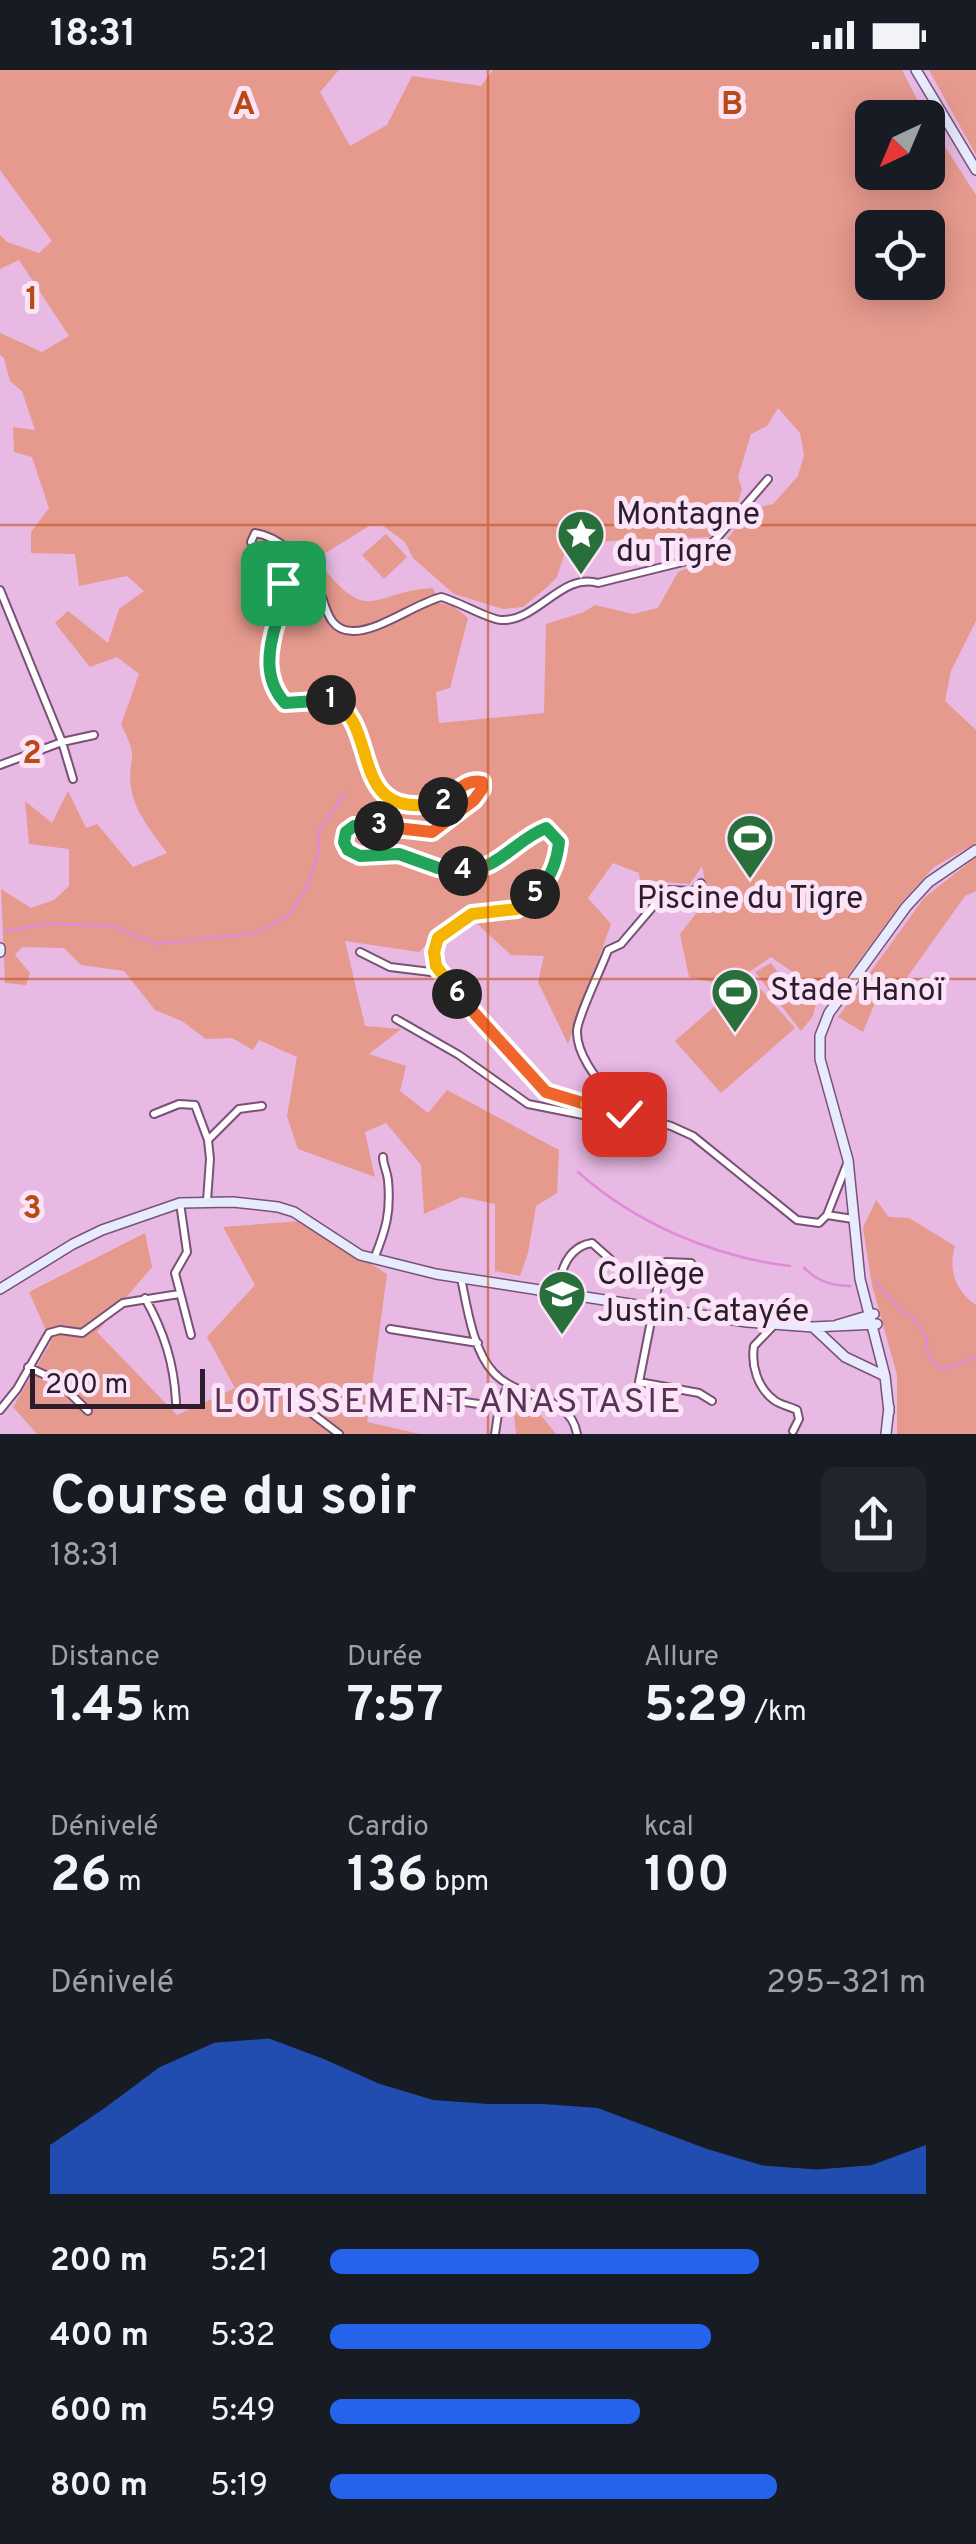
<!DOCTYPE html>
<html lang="fr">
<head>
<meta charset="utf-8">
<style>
	body { margin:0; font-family:Overpass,sans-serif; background:#20242c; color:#f1f3f6; height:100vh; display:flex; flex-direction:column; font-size:38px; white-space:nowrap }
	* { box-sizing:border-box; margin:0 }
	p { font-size:32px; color:#9ea1a6 }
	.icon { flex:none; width:55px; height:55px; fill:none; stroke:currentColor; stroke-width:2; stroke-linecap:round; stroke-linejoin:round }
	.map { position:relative; height:1364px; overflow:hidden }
	.side { display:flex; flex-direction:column; background:#171b24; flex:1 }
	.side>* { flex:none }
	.needle { width:65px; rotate:224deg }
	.fabs { position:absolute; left:855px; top:30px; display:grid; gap:20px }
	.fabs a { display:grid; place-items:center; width:90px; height:90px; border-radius:15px; background:#171b24; box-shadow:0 5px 25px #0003; font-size:50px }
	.scale { position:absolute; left:30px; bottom:25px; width:175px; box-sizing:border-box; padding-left:10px; border:5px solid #2d1c2c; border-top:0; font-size:28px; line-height:35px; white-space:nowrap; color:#2d1c2c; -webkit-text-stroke:8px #fbe3f8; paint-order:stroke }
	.pin { position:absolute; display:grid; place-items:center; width:85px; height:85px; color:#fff; margin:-42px; border-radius:20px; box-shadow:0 5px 15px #0006 }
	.km { position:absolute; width:50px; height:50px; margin:-25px; border-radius:50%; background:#222; color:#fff; font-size:28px; line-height:50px; text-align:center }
	.round { display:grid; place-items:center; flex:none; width:105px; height:105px; border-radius:15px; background:#20242c }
	.headline { display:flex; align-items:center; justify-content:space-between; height:170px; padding:0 50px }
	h1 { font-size:55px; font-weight:700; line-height:75px }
	.figures { display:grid; grid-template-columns:repeat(3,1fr); gap:15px; height:170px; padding:10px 50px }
	.figures div { display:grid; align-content:center }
	.figures b { font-size:50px; font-weight:700 }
	.figures small { font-size:28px; font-weight:400 }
	.figures p { font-size:28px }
	.chart { height:280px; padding:20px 50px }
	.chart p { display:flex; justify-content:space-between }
	.chart svg { width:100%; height:180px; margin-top:10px; fill:#2563eb; opacity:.7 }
	ul { padding:0 50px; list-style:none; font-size:32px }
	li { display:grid; grid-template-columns:160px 120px 1fr; align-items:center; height:75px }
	li i { height:25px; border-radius:12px; background:#2563eb }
	.status { display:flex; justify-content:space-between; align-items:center; height:70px; padding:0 50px; background:#171b24; direction:ltr }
	.status svg { height:28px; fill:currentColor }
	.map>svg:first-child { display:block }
</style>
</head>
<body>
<div class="status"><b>18:31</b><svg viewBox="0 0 49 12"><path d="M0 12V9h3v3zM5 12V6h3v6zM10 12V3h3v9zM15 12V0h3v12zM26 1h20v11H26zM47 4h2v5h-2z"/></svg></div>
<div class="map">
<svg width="976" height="1364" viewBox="0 0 976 1364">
	<rect width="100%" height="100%" fill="#e8b9e3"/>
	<path fill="#e6998d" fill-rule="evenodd" d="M0,0H339L320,22L350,76L387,55L412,6L481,16L493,0H902L926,47L872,48V102H928V50L976,125V551L951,601L945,631L976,660V773L934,797L902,832L831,929L771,887L729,916L689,907L680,864L708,828L702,796L690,814L664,812L643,832L639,803L613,793L588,828L611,854L568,974L538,912L544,886L511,885L462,840L419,882L345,871L365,956L401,959L369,984L406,996L400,1021L428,1043L447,1020L559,1080L557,1123L536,1136L528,1183L520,1206L495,1201V1134L462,1127L424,1144L421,1095L386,1053L365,1062L375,1107L298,1079L287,1046L297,987L259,970L253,980L232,968L206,969L182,951L155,940L124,901L81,895L64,878L22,877L15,885L30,903L26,915L5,913L1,819L31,838L54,830L69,816V779L29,774L25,731L52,753L68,721L86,758L97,754L133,797L167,783C153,763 135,743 131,718C127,685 141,692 121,655L139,604L117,587L90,597L55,553L68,541L108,573L119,539L144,521L127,506L79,516L75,484L31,483V462L49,438L32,387L14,382L13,357L35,360L22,321L10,311L4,288L0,285V263L42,282L69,266L19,190L0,199V165L7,172L39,183L52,171L0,100ZM872,158H928V212H872ZM778,338L800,363L804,385L798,406L773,434L751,439L724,473L697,494L678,502L658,538L633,544L595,535L584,542L546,554L544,643L439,653L436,622L450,618L468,548L453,536L439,533L433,518C373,521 370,557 321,495V486L369,456L382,455L405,472L413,488L454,524L503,539L523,537L547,517L557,507L566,479L608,471L710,467L738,432L742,419L738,407L751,364L767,356Z
		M929,0H976V85Z
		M386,464L407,487L384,509L362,485Z
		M976,787V821L965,826L898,920L883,913L863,962L838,947L924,828Z
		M771,893L785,912L801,914L806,923L810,919L818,925L813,946L801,961L755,902Z
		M749,906L795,958L721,1023L675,971Z
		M876,1130L889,1147L909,1148L955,1176C948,1200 955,1221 976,1235V1364H897V1305L872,1215L863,1158Z
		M301,1151L387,1204L367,1352L420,1364H37L13,1337L51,1272L29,1222L145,1163L152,1197L97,1262L177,1345L235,1318L207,1267L255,1215L223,1157Z
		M512,1322L530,1332L556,1364H516Z"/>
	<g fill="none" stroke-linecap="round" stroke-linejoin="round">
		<path stroke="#de8cd8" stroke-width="2.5" d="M5,861L47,854L113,856L156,874L255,863L287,847L308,815L318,784L319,761L345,723
			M578,1102C635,1153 714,1187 790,1196
			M804,1198C819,1212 830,1215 850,1216
			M876,1212L900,1240L915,1250L928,1270L925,1278L933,1292L943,1300L976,1287"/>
		<g stroke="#795176" stroke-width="10">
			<path id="street" d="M768,409L716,469L691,490L598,513C562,502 537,552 501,550C489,550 458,531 441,527C415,534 379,561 354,561C324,562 326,528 315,509C305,490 277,466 255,463L251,472C259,486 285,510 286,523C288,532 283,537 279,545C267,573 263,608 285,633C300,634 317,626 332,630C367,638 354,716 404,735C442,749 458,707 482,712V719L475,730L432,762L354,756L346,761L344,772C348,779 353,785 362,787C374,789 389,783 402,785C429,788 450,807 479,801C505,795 521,767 546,758L559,772C557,799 543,823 520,837C508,844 494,840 481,842C449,845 429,873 439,903L546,1021L671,1056L693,1066L797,1150L819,1153L827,1145L847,1094
				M0,520L62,672L73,709
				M0,695L62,672L94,665
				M360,882L390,897L439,903
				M396,949L459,985L528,1034L588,1046L596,1036
				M624,1043C608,1021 576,990 577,961C577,948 602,897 608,880L621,874L667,820L694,821L701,813
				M154,1044L179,1034L195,1035L208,1070
				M207,1131L210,1089L208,1070L239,1039L262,1036
				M180,1133L187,1182L175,1203L191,1265
				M827,1145L853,1149
				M374,1189C386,1159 391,1143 388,1110C387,1101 383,1095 383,1087
				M691,1193L666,1192L661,1200L639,1312L699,1323L712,1331
				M461,1208C467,1237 473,1281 494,1303C519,1330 570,1323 577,1364
				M558,1223C560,1201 567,1177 592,1173L610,1189
				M145,1228C164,1262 174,1293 176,1332
				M774,1255L754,1276C751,1295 757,1317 774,1330C780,1335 789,1336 797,1340L799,1349L793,1361
				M390,1259L478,1273
				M28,1297L56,1310L88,1341
				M289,1326L339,1364
				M424,1326L499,1337
				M0,1340L17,1319L49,1263L60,1260L82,1263L123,1233L179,1224
				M495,1364L499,1337L508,1315"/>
		</g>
		<g stroke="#795176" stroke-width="12">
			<path id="secondary" d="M916,0L976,100
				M0,878V882
				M0,1219L73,1174L102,1160L180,1133L233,1132L278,1137L294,1142L360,1185L436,1204L747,1252L813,1257L877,1254
				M837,1255L874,1244
				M813,1257L845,1287L885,1306
				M889,1342L885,1306L860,1209L848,1090L820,989V966L829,943L906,837L929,812L976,780
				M886,1364L889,1337"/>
		</g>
		<use href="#street" stroke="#fff" stroke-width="6"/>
		<use href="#secondary" stroke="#e6ecfe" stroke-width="9"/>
	</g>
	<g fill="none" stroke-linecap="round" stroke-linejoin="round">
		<g stroke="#fff" stroke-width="20">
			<path id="split-1" d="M283,513C291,529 282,536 277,550C268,579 263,609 285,633L331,630"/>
		</g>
		<g stroke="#fff" stroke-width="20">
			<path id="split-2" d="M331,630C383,654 344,755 443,732"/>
		</g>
		<g stroke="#fff" stroke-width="20">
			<path id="split-3" d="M379,756L432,762L474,730L482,719V712C465,708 456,724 443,732"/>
		</g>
		<g stroke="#fff" stroke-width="20">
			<path id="split-4" d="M379,756H354L346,762L344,772L348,780L360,786L399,784L438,798L463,801"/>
		</g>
		<g stroke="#fff" stroke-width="20">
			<path id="split-5" d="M463,801C499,800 515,770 546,758L559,772C557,793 550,810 535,824"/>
		</g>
		<g stroke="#fff" stroke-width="20">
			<path id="split-6" d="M457,924L436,896L434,882L438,868L472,844L517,839L535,824"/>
		</g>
		<g stroke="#fff" stroke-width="20">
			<path id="split-7" d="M457,924L546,1022L586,1034"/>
		</g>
		<g stroke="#fff" stroke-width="20">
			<path id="split-8" d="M586,1034L624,1044"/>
		</g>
		<use href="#split-1" stroke="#22a559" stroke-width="12"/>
		<use href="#split-2" stroke="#f5b400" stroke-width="12"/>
		<use href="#split-3" stroke="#f0652b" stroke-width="12"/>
		<use href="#split-4" stroke="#22a559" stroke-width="12"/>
		<use href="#split-5" stroke="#22a559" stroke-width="12"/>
		<use href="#split-6" stroke="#f5b400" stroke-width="12"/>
		<use href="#split-7" stroke="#f0652b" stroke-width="12"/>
		<use href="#split-8" stroke="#f5b400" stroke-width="12"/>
	</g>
	<path fill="none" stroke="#b94a14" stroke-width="2.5" stroke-opacity="0.55" d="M488,0V1364M0,455H976M0,909H976"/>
	<defs>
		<g id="sight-pin" transform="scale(2.5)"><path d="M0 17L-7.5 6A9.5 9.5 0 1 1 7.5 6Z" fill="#286f3c" stroke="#fbe3f8"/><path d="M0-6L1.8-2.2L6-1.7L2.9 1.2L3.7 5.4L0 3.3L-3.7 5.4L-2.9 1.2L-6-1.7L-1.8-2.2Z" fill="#fff"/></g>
		<g id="stadium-pin" transform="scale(2.5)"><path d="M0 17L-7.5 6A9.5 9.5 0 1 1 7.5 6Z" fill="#286f3c" stroke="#fbe3f8"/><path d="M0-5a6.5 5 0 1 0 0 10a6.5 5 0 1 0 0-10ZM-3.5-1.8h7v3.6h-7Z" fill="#fff"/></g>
		<g id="school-pin" transform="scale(2.5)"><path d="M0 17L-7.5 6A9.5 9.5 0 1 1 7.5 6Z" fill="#286f3c" stroke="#fbe3f8"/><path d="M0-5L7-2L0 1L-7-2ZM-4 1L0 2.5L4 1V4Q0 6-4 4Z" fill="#fff"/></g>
	</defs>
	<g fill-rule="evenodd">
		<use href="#sight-pin" x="581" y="464"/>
		<use href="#stadium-pin" x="750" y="768"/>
		<use href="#stadium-pin" x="735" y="922"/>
		<use href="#school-pin" x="562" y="1224"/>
	</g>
	<g text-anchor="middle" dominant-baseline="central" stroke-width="10" stroke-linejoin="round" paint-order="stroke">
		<g font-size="32" fill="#2d1c2c" stroke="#fbe3f8" text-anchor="start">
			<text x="616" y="446">Montagne<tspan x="616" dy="37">du Tigre</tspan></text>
			<text x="750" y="830" text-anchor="middle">Piscine du Tigre</text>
			<text x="770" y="922">Stade Hanoï</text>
			<text x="597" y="1206">Collège<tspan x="597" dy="37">Justin Catayée</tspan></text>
		</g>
		<g font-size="35" letter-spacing="2.5" fill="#583255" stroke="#fbe3f8">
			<text x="448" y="1333">LOTISSEMENT ANASTASIE</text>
		</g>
	</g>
	<g font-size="32" text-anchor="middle" font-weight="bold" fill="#b94a14" stroke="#fbe3f8" stroke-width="10" stroke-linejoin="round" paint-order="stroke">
		<text x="244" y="44">A</text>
		<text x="732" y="44">B</text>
		<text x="32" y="239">1</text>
		<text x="32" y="693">2</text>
		<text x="32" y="1148">3</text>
	</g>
</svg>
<div class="fabs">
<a><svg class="needle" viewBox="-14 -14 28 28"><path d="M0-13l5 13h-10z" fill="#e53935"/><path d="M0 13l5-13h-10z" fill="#9ea1a6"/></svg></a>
<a><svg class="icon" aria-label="locate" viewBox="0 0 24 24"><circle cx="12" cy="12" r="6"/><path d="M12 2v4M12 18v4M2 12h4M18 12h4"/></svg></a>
</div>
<div class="scale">200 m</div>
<div class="pin" style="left:283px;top:513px;background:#1e9e55"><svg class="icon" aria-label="arrive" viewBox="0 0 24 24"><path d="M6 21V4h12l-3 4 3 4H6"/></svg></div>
<div class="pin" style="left:624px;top:1044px;background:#d93025"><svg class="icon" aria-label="check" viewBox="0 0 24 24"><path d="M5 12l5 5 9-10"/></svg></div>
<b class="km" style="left:331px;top:630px">1</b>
<b class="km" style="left:443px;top:732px">2</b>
<b class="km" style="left:379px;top:756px">3</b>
<b class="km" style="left:463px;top:801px">4</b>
<b class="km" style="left:535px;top:824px">5</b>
<b class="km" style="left:457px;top:924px">6</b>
</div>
<section class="side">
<div class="headline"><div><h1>Course du soir</h1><p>18:31</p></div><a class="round"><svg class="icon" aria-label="share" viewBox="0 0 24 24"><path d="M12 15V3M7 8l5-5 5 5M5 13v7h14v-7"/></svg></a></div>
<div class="figures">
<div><p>Distance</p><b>1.45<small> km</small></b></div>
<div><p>Durée</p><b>7:57</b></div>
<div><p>Allure</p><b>5:29<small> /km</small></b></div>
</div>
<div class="figures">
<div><p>Dénivelé</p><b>26<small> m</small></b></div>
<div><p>Cardio</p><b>136<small> bpm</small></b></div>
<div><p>kcal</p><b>100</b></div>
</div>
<div class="chart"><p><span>Dénivelé</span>295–321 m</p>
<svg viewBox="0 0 160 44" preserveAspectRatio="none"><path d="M0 44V32L10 23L20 13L30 7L40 6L50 11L60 17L70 21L80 22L90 22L100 23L110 28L120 33L130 37L140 38L150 37L160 32V44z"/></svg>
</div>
<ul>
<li><b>200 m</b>5:21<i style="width:72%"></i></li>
<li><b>400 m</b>5:32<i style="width:64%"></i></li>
<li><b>600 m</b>5:49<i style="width:52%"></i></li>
<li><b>800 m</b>5:19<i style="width:75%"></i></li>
</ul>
</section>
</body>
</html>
